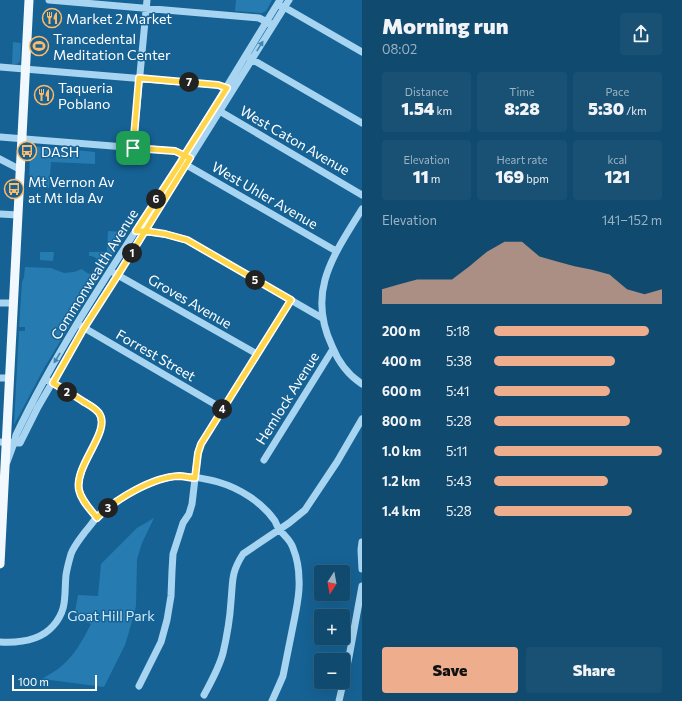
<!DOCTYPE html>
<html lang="en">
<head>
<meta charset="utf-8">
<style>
	body { margin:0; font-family:Commissioner,sans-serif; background:#195174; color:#f1f3f6; height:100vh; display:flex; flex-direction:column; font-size:15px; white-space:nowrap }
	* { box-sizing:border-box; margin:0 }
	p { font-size:13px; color:#9cb3c3 }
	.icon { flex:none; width:22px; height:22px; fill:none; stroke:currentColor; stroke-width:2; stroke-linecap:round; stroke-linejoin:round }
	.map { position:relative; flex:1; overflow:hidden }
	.side { display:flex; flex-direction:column; background:#104a6f; width:320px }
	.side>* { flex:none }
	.needle { width:26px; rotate:191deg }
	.controls { position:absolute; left:314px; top:565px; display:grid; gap:8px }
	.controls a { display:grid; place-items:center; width:36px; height:36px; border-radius:4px; background:#104a6f; box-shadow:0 4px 16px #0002,0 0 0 1px #306282; font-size:20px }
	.scale { position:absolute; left:12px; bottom:10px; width:85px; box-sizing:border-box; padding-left:4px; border:2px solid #fff; border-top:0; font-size:11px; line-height:14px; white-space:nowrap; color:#fff; -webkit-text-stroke:3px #166294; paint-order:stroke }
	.pin { position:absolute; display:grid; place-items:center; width:34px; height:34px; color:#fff; margin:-17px; border-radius:8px; box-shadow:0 2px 6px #0006 }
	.km { position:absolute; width:20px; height:20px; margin:-10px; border-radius:50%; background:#222; color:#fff; font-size:11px; line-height:20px; text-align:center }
	.round { display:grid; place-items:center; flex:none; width:42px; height:42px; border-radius:4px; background:#195174 }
	.head { display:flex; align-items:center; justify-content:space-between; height:68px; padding:0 20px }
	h1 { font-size:22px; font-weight:800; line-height:30px }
	.metrics { display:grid; grid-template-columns:repeat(3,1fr); gap:6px; height:68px; padding:4px 20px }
	.metrics div { display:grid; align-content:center; border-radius:4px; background:#195174; text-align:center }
	.metrics b { font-size:17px; font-weight:800 }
	.metrics small { font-size:11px; font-weight:400 }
	.metrics p { font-size:11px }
	.chart { height:112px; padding:8px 20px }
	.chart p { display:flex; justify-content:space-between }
	.chart svg { width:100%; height:72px; margin-top:4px; fill:#eead8d; opacity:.7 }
	.primary-button { display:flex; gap:8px; margin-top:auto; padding:8px 20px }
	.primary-button a { flex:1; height:46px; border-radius:4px; background:#eead8d; color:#111; font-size:16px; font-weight:800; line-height:46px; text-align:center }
	.primary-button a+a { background:#195174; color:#f1f3f6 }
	ul { padding:0 20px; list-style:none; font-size:13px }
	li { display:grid; grid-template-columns:64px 48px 1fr; align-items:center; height:30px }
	li i { height:10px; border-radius:5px; background:#eead8d }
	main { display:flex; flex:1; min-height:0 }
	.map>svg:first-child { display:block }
</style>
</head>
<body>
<main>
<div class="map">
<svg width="362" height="701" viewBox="0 0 362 701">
	<rect width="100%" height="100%" fill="#166294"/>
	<path fill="#267cb1" d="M236,0H272L266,11L262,13L235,11Z
		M13,42L21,43L20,61C18,65 15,64 12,64Z
		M30,146L95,152V164L51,162L49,188L29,187Z
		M108,231L121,232L123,234L124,236L101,272L98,270L99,264C98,258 94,256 89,256V252H107Z
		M40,252H54L53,261L40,260Z
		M25,267L51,268L64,273L74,272L82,269C86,273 89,275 95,273L98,279L44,368L14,425L19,331H25V327H19L22,282L24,277Z
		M154,518L142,543L137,559L136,606L131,625L125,645L104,687L42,679C47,676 53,672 58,669C73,658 83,640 91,624L74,617L78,595L98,596L101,564L137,528Z"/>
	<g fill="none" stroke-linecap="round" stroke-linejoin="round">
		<path stroke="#a7d5f1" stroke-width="7" d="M49,0L259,18L271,24
			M281,6L284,7L362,52
			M248,57L362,123
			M0,67L218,85L230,90
			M216,109L362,195
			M0,137L175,151L188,157
			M133,148L147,0
			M0,159L21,170
			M183,163L336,251
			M362,209C334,255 306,291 332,346C338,361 348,375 362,384
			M0,214L18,215
			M142,231L165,234L187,240L322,318
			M114,273L257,354
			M0,303H13
			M81,326L223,409
			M0,378H9
			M49,381C60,387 72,394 83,401C88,404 95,407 98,412C113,430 75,465 79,489C81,500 90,509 97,518
			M0,442L20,443L38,407L84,328L289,0
			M264,460L333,349
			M7,462L14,443L16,435C62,339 123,252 180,162C214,109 246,54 280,0
			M362,542L361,550L362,569
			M0,642C19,643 40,641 53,626C68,609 64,595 66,575C67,568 69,561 71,554C74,546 80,539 85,532C91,525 96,517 103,511C123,496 154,477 179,476C190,476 208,479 218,482C239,488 262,502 275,521C276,523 277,526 279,529C284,536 290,539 293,548C297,558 299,569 299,580C300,592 297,605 295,616C291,636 287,656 283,676L280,683L272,701
			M139,686L161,642L167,620L171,596L172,571L173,554L183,523L189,514L192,504L198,453L201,444L291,300
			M204,695C211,682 219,668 223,653C227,636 230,618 231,601C233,580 231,573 243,554L289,523L305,510L337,462L362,419
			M339,701L349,657L362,586"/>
		<path stroke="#f1f9ff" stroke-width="9" d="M0,564L29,0"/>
	</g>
	<defs><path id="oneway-solid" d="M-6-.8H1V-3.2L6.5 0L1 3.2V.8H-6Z"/></defs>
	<g fill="#4284b0">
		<use href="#oneway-solid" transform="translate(260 46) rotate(-58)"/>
		<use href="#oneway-solid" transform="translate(57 358) rotate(121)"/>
	</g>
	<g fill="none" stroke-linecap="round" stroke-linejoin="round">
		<g stroke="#fff" stroke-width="8">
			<path id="route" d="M133,148L175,151L190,158L118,275L84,328L53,383C63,389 74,395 84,402C89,405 95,408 99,413C112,431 74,465 79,490C81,500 90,509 97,518C115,499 153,477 179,476C184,476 190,478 195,478L198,453L201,444L291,300L187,240L165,234L145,231H136L181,162L184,156L227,88L218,85L139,78L133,148"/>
		</g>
		<use href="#route" stroke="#ffd54a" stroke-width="5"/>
	</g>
	<defs>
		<g id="restaurant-ring" transform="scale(1)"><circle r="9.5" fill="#166294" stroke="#ffba67" stroke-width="1.5"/><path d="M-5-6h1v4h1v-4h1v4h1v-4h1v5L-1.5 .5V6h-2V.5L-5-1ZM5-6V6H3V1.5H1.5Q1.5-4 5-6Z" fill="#ffba67"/></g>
		<g id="stadium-ring" transform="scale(1)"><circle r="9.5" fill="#166294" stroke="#ffba67" stroke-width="1.5"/><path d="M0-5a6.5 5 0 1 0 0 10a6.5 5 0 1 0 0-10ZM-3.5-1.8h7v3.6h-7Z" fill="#ffba67"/></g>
		<g id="bus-ring" transform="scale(1)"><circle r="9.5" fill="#166294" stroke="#ffba67" stroke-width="1.5"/><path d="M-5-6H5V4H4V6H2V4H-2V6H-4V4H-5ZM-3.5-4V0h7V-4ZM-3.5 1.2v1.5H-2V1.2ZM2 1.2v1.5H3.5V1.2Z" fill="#ffba67"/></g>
	</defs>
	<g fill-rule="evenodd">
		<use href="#restaurant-ring" x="52" y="18"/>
		<use href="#stadium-ring" x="39" y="46"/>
		<use href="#restaurant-ring" x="44" y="95"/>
		<use href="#bus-ring" x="27" y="151"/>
		<use href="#bus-ring" x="14" y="189"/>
	</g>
	<g text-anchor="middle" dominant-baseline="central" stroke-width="3" stroke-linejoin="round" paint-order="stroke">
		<g font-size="14" fill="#fff" stroke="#166294" text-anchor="start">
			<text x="66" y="18">Market 2 Market</text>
			<text x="53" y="38">Trancedental<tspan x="53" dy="16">Meditation Center</tspan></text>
			<text x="58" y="87">Taqueria<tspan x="58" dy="16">Poblano</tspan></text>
			<text x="41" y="151">DASH</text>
			<text x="28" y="181">Mt Vernon Av<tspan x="28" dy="16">at Mt Ida Av</tspan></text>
		</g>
		<g font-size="14" fill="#fff" stroke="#166294">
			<text transform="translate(295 140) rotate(30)">West Caton Avenue</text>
			<text transform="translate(265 195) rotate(30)">West Uhler Avenue</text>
			<text transform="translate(94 274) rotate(-58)">Commonwealth Avenue</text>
			<text transform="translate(190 301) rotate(30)">Groves Avenue</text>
			<text transform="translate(156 355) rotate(30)">Forrest Street</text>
			<text transform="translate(287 398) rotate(-58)">Hemlock Avenue</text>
		</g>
		<g font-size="14" fill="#ceeafc" stroke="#166294">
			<text x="111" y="615">Goat Hill Park</text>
		</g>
	</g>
</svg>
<div class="controls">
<a><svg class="needle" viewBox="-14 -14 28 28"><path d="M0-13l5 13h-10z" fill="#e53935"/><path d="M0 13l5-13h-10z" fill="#9cb3c3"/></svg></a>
<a>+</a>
<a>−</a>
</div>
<div class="scale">100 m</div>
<div class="pin" style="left:133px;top:148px;background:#1e9e55"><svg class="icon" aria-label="arrive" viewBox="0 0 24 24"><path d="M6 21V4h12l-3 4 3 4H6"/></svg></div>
<b class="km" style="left:132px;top:253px">1</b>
<b class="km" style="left:67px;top:392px">2</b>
<b class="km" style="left:108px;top:508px">3</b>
<b class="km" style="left:222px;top:409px">4</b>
<b class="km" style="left:255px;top:280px">5</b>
<b class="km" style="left:156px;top:199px">6</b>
<b class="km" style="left:189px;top:82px">7</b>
</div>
<section class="side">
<div class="head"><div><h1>Morning run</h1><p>08:02</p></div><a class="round"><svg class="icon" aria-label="share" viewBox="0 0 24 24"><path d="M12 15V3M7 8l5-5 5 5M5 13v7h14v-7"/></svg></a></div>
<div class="metrics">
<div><p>Distance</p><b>1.54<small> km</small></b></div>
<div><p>Time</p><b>8:28</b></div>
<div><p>Pace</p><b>5:30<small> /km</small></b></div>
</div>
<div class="metrics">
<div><p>Elevation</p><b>11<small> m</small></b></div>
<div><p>Heart rate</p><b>169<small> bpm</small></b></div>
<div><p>kcal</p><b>121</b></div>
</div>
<div class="chart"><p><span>Elevation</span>141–152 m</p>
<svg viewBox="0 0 160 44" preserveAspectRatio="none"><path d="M0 44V35L10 32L20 29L30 29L40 29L50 21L60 12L70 6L80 6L90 15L100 18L110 21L120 23L130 26L140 35L150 38L160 35V44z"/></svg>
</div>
<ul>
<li><b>200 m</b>5:18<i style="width:92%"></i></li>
<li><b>400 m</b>5:38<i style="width:72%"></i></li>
<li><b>600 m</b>5:41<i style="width:69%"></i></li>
<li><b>800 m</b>5:28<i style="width:81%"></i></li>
<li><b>1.0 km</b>5:11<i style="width:100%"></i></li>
<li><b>1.2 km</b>5:43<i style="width:68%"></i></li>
<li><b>1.4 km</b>5:28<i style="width:82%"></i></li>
</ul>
<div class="primary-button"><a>Save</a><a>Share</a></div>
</section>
</main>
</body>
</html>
